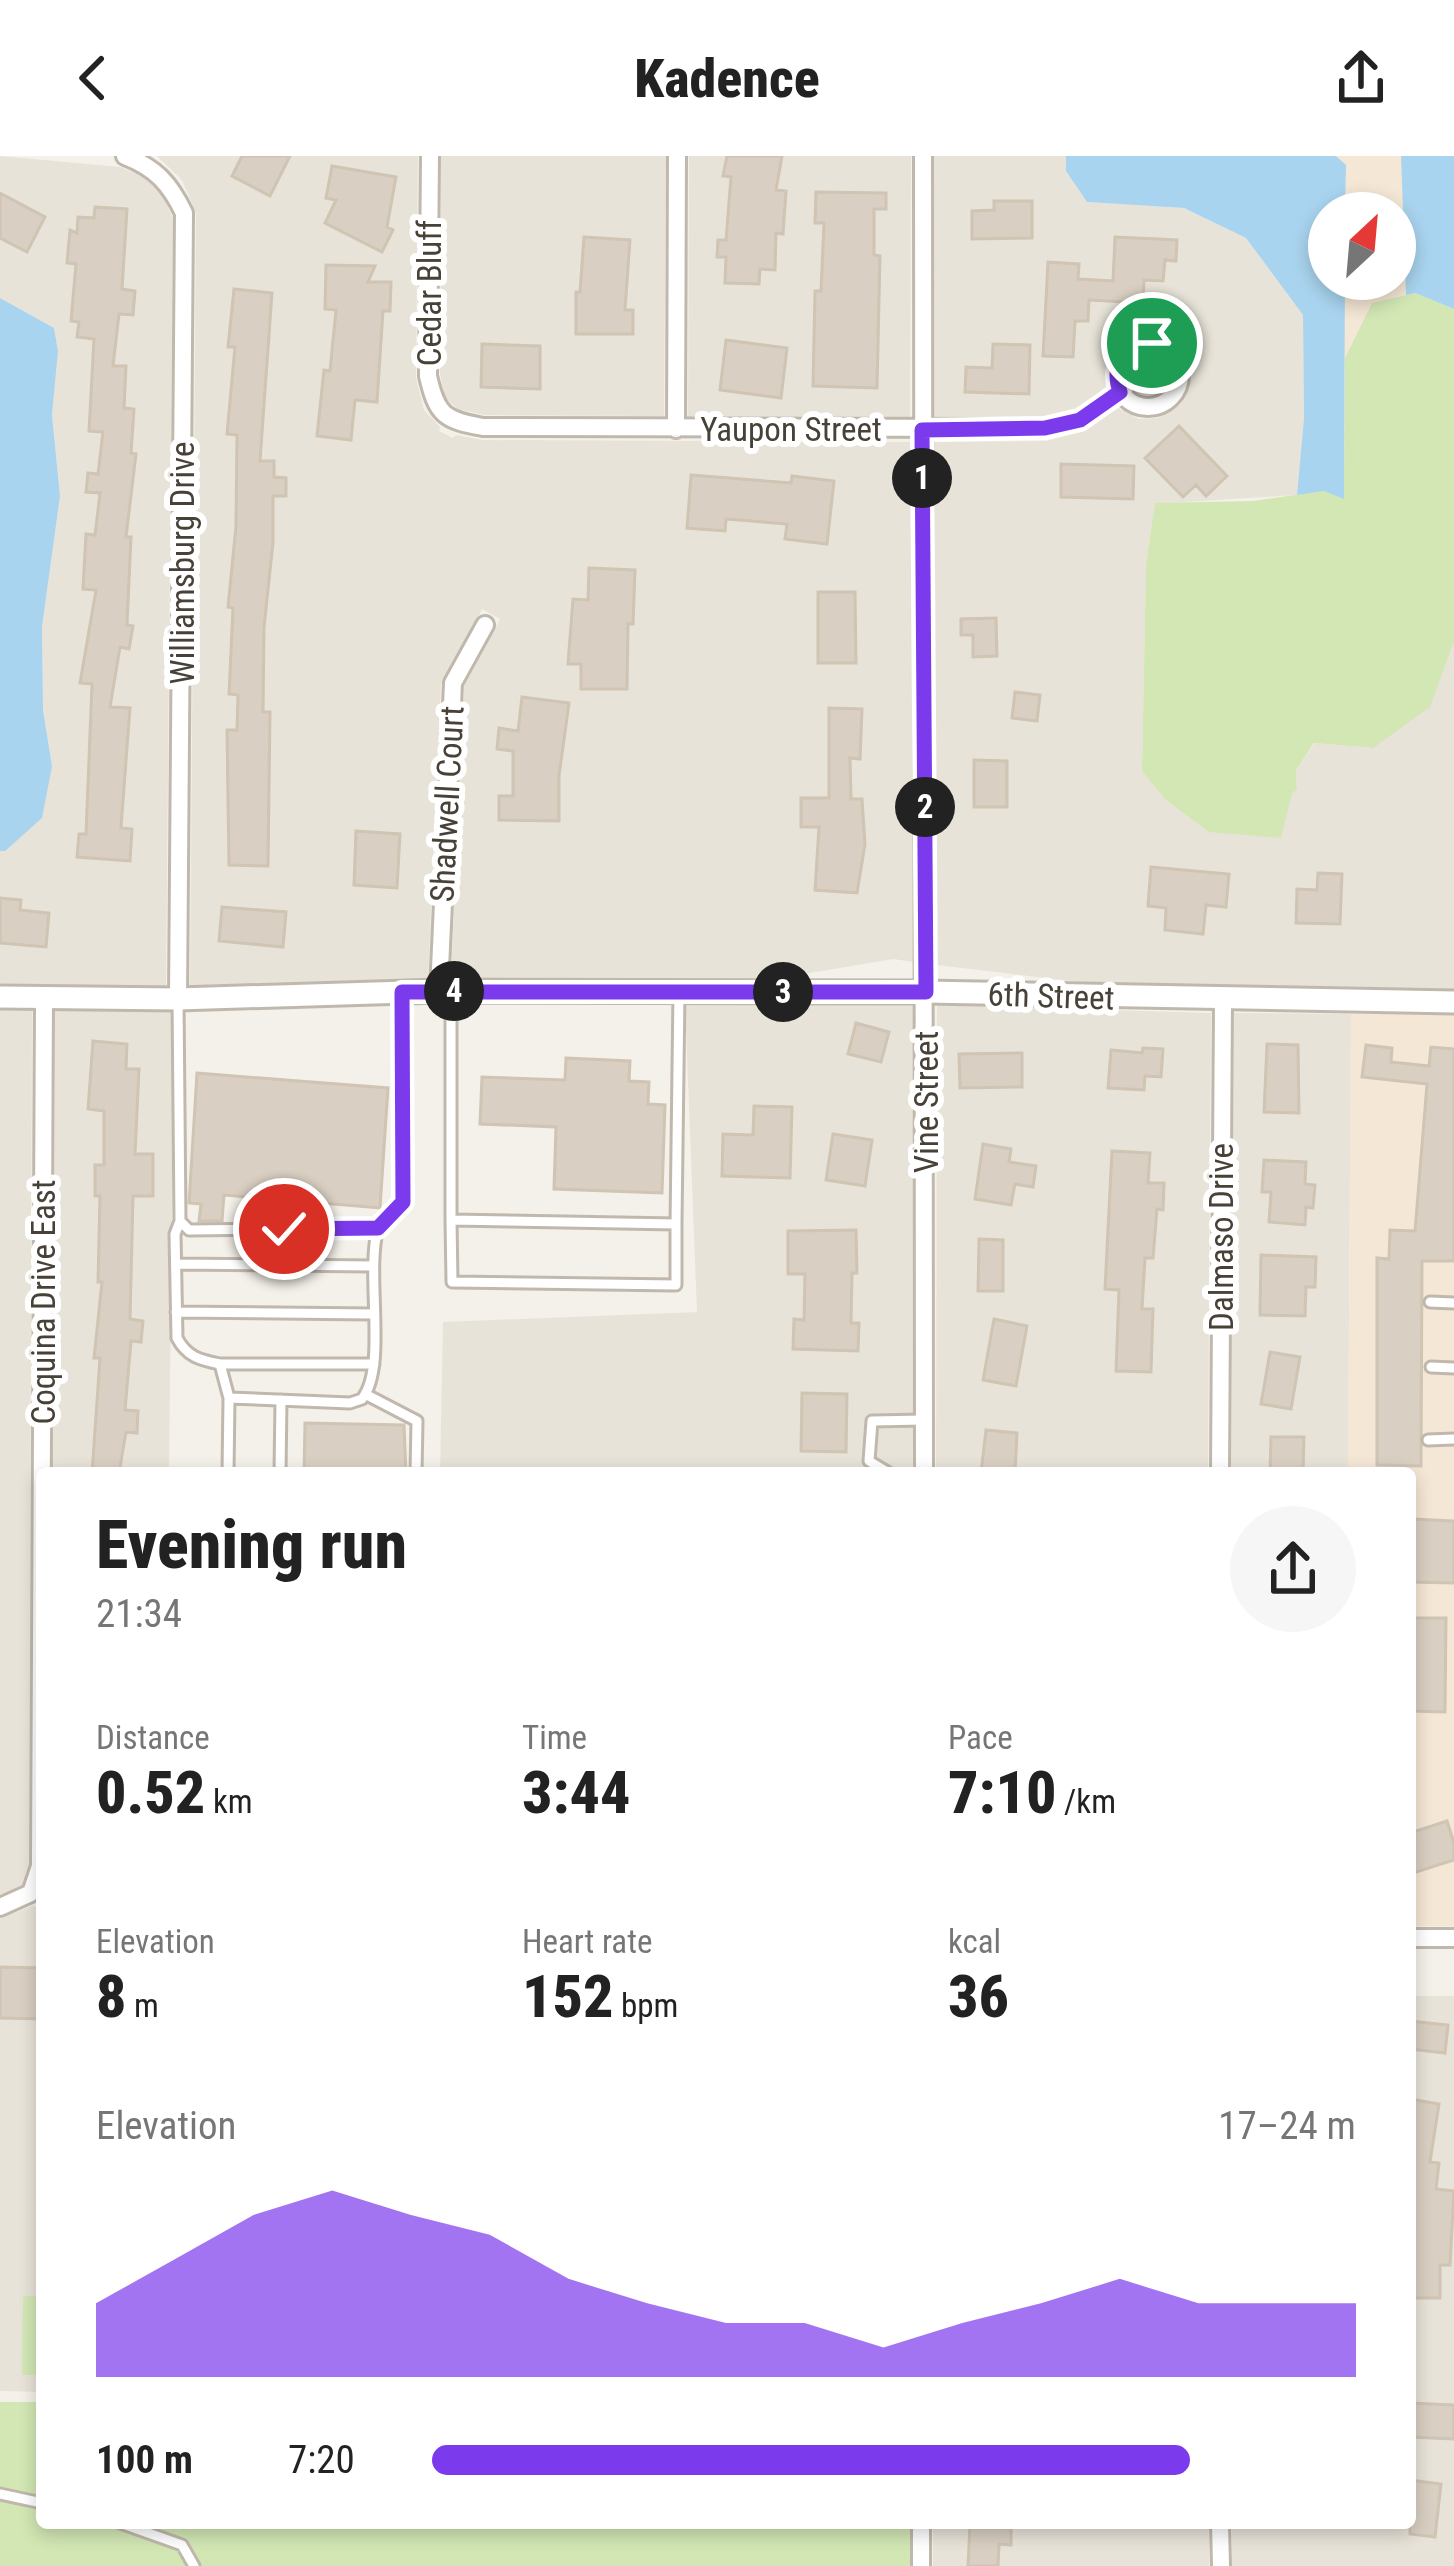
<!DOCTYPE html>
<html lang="en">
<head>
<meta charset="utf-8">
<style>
	body { margin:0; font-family:"Roboto Condensed",sans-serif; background:#f6f6f6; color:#222; height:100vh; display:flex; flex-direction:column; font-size:45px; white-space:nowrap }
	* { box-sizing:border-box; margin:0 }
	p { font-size:39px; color:#767676 }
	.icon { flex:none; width:66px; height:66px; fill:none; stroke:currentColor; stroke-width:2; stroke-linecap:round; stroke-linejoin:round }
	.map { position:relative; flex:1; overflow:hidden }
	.side { position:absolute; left:36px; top:1311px; width:1380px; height:1062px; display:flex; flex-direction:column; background:#fff; border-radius:12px; box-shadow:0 6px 18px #0003 }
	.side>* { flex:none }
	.needle { width:78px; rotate:26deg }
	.buttons { position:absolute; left:1308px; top:36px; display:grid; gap:24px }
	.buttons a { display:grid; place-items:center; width:108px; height:108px; border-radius:50%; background:#fff; box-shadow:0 6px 18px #0003; font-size:60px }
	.pin { position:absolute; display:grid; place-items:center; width:102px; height:102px; color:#fff; margin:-51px; border:6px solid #fff; border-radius:50%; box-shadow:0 3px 12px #0007 }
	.km { position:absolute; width:60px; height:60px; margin:-30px; border-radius:50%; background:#222; color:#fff; font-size:33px; line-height:60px; text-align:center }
	.round { display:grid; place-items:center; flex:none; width:126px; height:126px; border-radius:63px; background:#f6f6f6 }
	.headline { display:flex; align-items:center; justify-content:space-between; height:204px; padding:0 60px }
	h1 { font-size:66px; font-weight:800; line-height:90px }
	.metrics { display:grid; grid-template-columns:repeat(3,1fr); gap:18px; height:204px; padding:12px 60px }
	.metrics div { display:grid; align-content:center }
	.metrics b { font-size:60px; font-weight:800 }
	.metrics small { font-size:33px; font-weight:400 }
	.metrics p { font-size:33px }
	.chart { height:336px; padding:24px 60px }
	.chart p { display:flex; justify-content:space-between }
	.chart svg { width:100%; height:216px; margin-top:12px; fill:#7c3aed; opacity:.7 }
	ul { padding:0 60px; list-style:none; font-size:39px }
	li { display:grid; grid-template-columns:192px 144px 1fr; align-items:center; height:90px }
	li i { height:30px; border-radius:15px; background:#7c3aed }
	header { display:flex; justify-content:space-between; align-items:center; height:156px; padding:0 60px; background:#fff; font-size:54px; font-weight:800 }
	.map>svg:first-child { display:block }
</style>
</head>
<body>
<header><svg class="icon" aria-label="back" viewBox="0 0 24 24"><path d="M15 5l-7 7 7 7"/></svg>Kadence<svg class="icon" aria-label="share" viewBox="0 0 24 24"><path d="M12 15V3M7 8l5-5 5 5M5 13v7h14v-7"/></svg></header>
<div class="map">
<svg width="1454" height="2410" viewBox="0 0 1454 2410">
	<rect width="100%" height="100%" fill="#f4f1ea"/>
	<path fill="#e8e3d8" d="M0,0L120,11L142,20L162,39L173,62L166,830L0,829V695H5L52,610L43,554L42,471L60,340L52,259L58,195L54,172L0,142Z
		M157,0H418L416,222L424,254L440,271L439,275L453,282L456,279L482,284L910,286L914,806L893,803L774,823H451L464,530L500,463L482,453L441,528L428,823L190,830L196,57L182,24Z
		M441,0H666L664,260L485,259L458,253L445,242L440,217Z
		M689,0H911L910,261L688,260Z
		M934,0H1066V15L1087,46L1184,52L1246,82L1303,159L1304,262L1297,339L1155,348L1146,408L1142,615L1293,636L1297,634L1296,614L1315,587L1373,592L1454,485V834L1095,828L937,809L933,286L1047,285L1086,274L1118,252L1139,263L1158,262L1180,249L1189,230L1191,216L1186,197L1173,182L1156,175L1137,176L1120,185L1108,202L1106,232L1077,252L1045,260L933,261Z
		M685,848L914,849L913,1317H440L443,1166L697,1156Z
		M937,849L1211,857L1208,1317H936Z
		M0,854H32L29,1709L23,1728L4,1738H0Z
		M55,854L174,855L169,1317H53Z
		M1234,857L1351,858L1348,1317H1231Z
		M42,1744V2236L0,2235V1763L32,1750L38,1751Z
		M1410,1840H1454V2410H1232V2367H1410Z
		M933,2367H1209V2410H933Z"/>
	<path fill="#f5e7d6" d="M1336,0H1401L1406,139L1372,147L1345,202V123H1395V57H1345L1346,9Z
		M1351,858L1454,859V1770H1410V1317H1348Z"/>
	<path fill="#d2e7b4" d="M1415,137L1454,153V485L1430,551L1373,592L1314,587L1296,614L1297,634L1292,637L1281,682L1209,676L1165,643L1142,615L1146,408L1155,347L1253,345L1324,335L1344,342L1345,202L1372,147Z
		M23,2140H42V2219H22Z
		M0,2246H42V2367H921V2410H0Z"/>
	<path fill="#a9d4ef" d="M1066,0H1336L1346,9L1345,57H1329V123H1345L1344,343L1324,335L1297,339L1304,262L1303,159L1246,82L1184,52L1087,46L1066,15Z
		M1401,0H1454V153L1415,137L1406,139Z
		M0,142L54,172L58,195L52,259L60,340L42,471L43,554L52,610L42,662L5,695H0Z"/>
	<path fill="#d9cfc2" stroke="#d0c4b3" stroke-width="3" d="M242,0H290L270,40L232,20Z
		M727,0H782L776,34L786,35L783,78L776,77L775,114L760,113L759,128L725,127L726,101H717L718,84H726L731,21L723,20Z
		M332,10L396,21L387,71L393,74L382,96L325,67L336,44L326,42Z
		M816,36L886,37V53H874V99L880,100L877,232L813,230L815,135H821L824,67H815Z
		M0,37L45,61L27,96L0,82Z
		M994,45H1032V82L972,83V55L994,54Z
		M95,51L127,53L122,133L135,135L133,159L119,158L113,210H126L124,252L134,253L131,297L136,298L126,381H131L127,469L133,470L129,493L120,491L110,551L130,552L121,672L132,673L130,705L77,701L79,678H86L92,528L80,527L96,434L83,433L86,378L95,379L100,337L86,336L88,317L98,318L103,276L89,275L94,183L77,181L79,166L71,165L76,108L67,107L70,74L77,77L78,61L94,62Z
		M584,81L630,84L625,154H633V178H576V136H580Z
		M1115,81L1177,84L1176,105L1165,104L1163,125L1144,124L1143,147L1089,144L1088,165H1075L1073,201L1043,200L1048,106L1079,108L1078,123L1113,125Z
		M326,109L375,110L368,126H391L390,155H383L377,246L355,244L351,284L317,280L324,214L330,215L336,154L325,153Z
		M234,133L272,137L260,305H274V321L286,322V340H273V387L264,471L263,556H270L268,710L229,709L227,574H237L238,539L229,538L233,452L228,451L236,370L237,279L227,278L235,191H228Z
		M726,184L787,192L781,242L720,234Z
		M482,188L540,190V233L481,231Z
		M993,188L1030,189L1029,238L965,236L966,211L992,212Z
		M1179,270L1227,320L1206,340L1196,329L1183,341L1145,302Z
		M1061,308L1134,310L1133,343L1061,341Z
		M691,319L791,327L792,320L834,325L827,388L785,383L787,368L726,363L725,375L687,372Z
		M589,412L635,414L633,468H628L627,533H581V508H568L573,443L588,444Z
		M818,436H855L856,507H818Z
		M996,462L997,500L973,501V479H961V463Z
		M1015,536L1040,539L1037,565L1012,562Z
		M522,541L569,547L559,620V665L499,664V640H513V595L497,593L499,572L518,575Z
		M829,552L862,553L860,603L850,602L851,643H862L865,688L857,737L815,734L819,671H801V642H829Z
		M974,604L1007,605V651H974Z
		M356,675L400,678L397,732L354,729Z
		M1151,711L1229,718L1226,751L1206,749L1203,778L1165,774L1166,752L1148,750Z
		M1318,717L1342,718L1340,768L1296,767L1297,733L1317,734Z
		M0,742L21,744L20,754L49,757L46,791L0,787Z
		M222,751L286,756L283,791L219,785Z
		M856,867L889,876L881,906L848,898Z
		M93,885L127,888L126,913H139L135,998H153V1040H133L130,1163L143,1165L141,1186L131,1185L125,1254L138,1255L137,1277L126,1276L119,1317H92L100,1202H94L102,1126H98L100,1040H95V1009H104V955L88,953Z
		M1267,888L1298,889L1299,957L1264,956Z
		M1366,889L1392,892L1391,906L1429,910L1431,891L1454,893V1105H1422L1421,1310L1377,1309V1102L1389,1103L1390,1074L1415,1075L1427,928L1362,921Z
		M1143,892L1163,893L1161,921L1145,920L1144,934L1108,932L1111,894L1142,897Z
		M1022,897V931L960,932L959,898Z
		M566,902L630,905L629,925L649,926L648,948L665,949L662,1037L554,1033L556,971L480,968L482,921L565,924Z
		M197,917L388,932L380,1052L224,1039L222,1065H199L201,1048L189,1047Z
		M754,950L792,951L790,1022L722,1020L723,978L753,979Z
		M833,978L872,984L865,1030L826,1024Z
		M983,988L1011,993L1009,1006L1036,1010L1033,1031L1015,1028L1011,1049L975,1043Z
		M1112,995L1150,997L1148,1027H1164L1163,1054L1157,1053L1153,1102H1145L1142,1153H1153L1151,1216L1116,1215L1119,1134L1105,1133Z
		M1264,1004L1306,1006L1305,1028L1315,1029L1313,1052L1306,1051L1305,1069L1269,1066L1271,1036H1262Z
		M856,1074L857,1117H852L851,1167H859L858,1195L793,1193L794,1163L804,1164L805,1118H788V1075Z
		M979,1083L1003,1084V1135H978Z
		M1261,1099L1316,1101L1315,1131H1306L1305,1160L1260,1159Z
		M994,1163L1027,1170L1016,1230L983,1224Z
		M1270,1196L1300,1201L1291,1253L1261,1248Z
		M802,1237L847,1238L846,1296L801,1295Z
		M305,1267L404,1269L406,1317H304Z
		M986,1274L1017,1277L1015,1317H981Z
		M1271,1281H1304L1303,1317H1270Z
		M1413,1363L1454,1365V1427L1411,1426Z
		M1414,1462H1446L1445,1556L1410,1555V1475H1413Z
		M1447,1665L1454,1687V1704L1410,1718V1677Z
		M0,1811L42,1812V1863L0,1862Z
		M1410,1865L1448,1869L1445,1897L1410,1893Z
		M1410,1943L1439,1948L1430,2006L1439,2007L1436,2033L1454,2035L1450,2109H1440V2142H1410Z
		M1410,2247L1454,2249V2283L1410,2281Z
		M1410,2324L1441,2328L1435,2381L1410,2378Z
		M970,2367H1011V2389L999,2388L998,2410H968Z"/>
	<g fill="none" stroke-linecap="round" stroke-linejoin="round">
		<g stroke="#c0b8ac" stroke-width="15">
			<path id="service" d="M178,843L180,1065L189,1074L378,1072L403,1046L402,836
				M451,1064V835
				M180,1065L175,1078L177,1182C187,1201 200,1204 220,1208L229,1242L350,1247L362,1243C388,1210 365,1119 378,1072
				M676,1068V1129L452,1126L451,1064L676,1068L679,836
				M176,1108L372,1110
				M1430,1146L1454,1147
				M176,1156L373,1158
				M220,1208H374
				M1431,1211L1454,1212
				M365,1238L417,1265L416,1317
				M1428,1284L1454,1283
				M228,1317L229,1242
				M280,1317L281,1244
				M889,1317L869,1305L872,1265L924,1264
				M0,2338L42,2347
				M120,2367L182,2389L194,2410"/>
		</g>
		<g stroke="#c0b8ac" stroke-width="22">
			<path id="minor" d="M125,0C156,12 170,28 184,57L178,843
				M430,0L428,220C437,259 444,264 483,271L1045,272L1080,264L1120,236
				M923,0L924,1317
				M1116 219a32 32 0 1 1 64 0a32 32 0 1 1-64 0Z
				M676,273L677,0
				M439,835L453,527L485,469
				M1220,1317L1223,845
				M0,1751L31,1737L40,1710L44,842
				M1410,1782H1454
				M1220,2367L1221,2410
				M921,2410V2367"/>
		</g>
		<g stroke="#c0b8ac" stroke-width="27">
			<path id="tertiary" d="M0,841L178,843L439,835L926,836L1454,846"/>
		</g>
		<use href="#service" stroke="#fff" stroke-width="9"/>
		<use href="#minor" stroke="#fff" stroke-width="16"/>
		<use href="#tertiary" stroke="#fff" stroke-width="21"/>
	</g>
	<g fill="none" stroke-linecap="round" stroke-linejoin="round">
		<g stroke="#fff" stroke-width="24">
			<path id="route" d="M284,1073L378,1072L403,1046L402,836H926L922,274L1045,272L1080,264L1120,236C1111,209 1123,190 1152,187"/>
		</g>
		<use href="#route" stroke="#7c3aed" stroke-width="15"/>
	</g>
	<g text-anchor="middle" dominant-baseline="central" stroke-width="12" stroke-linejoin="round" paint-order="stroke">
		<g font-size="33" fill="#484138" stroke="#fff">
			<text transform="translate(429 137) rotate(-90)">Cedar Bluff</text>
			<text x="791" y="273">Yaupon Street</text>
			<text transform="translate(182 407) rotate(-90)">Williamsburg Drive</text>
			<text transform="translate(447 648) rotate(-87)">Shadwell Court</text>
			<text transform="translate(1051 840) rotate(2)">6th Street</text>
			<text transform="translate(926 946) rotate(-90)">Vine Street</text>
			<text transform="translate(1221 1081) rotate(-90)">Dalmaso Drive</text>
			<text transform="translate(43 1146) rotate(-90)">Coquina Drive East</text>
		</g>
	</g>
</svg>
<div class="buttons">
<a><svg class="needle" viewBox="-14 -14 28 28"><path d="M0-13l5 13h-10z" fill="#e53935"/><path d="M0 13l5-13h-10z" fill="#767676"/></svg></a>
</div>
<div class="pin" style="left:1152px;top:187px;background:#1e9e55"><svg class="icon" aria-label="arrive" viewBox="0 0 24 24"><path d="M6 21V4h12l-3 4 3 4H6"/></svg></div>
<div class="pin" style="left:284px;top:1073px;background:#d93025"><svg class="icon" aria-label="check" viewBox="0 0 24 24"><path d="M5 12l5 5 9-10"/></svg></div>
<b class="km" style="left:922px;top:322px">1</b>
<b class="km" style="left:925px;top:651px">2</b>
<b class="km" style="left:783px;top:836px">3</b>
<b class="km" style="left:454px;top:835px">4</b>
<section class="side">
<div class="headline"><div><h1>Evening run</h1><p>21:34</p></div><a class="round"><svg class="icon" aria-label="share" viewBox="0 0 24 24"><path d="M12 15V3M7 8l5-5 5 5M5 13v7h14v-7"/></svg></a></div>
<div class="metrics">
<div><p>Distance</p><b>0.52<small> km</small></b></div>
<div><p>Time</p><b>3:44</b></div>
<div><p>Pace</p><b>7:10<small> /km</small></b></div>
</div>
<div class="metrics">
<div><p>Elevation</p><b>8<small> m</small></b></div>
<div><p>Heart rate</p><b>152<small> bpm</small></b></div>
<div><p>kcal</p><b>36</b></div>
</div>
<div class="chart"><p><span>Elevation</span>17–24 m</p>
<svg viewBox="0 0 160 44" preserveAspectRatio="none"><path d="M0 44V29L10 20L20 11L30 6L40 11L50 15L60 24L70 29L80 33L90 33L100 38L110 33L120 29L130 24L140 29L150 29L160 29V44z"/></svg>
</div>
<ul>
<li><b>100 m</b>7:20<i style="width:82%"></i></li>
</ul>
</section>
</div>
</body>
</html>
